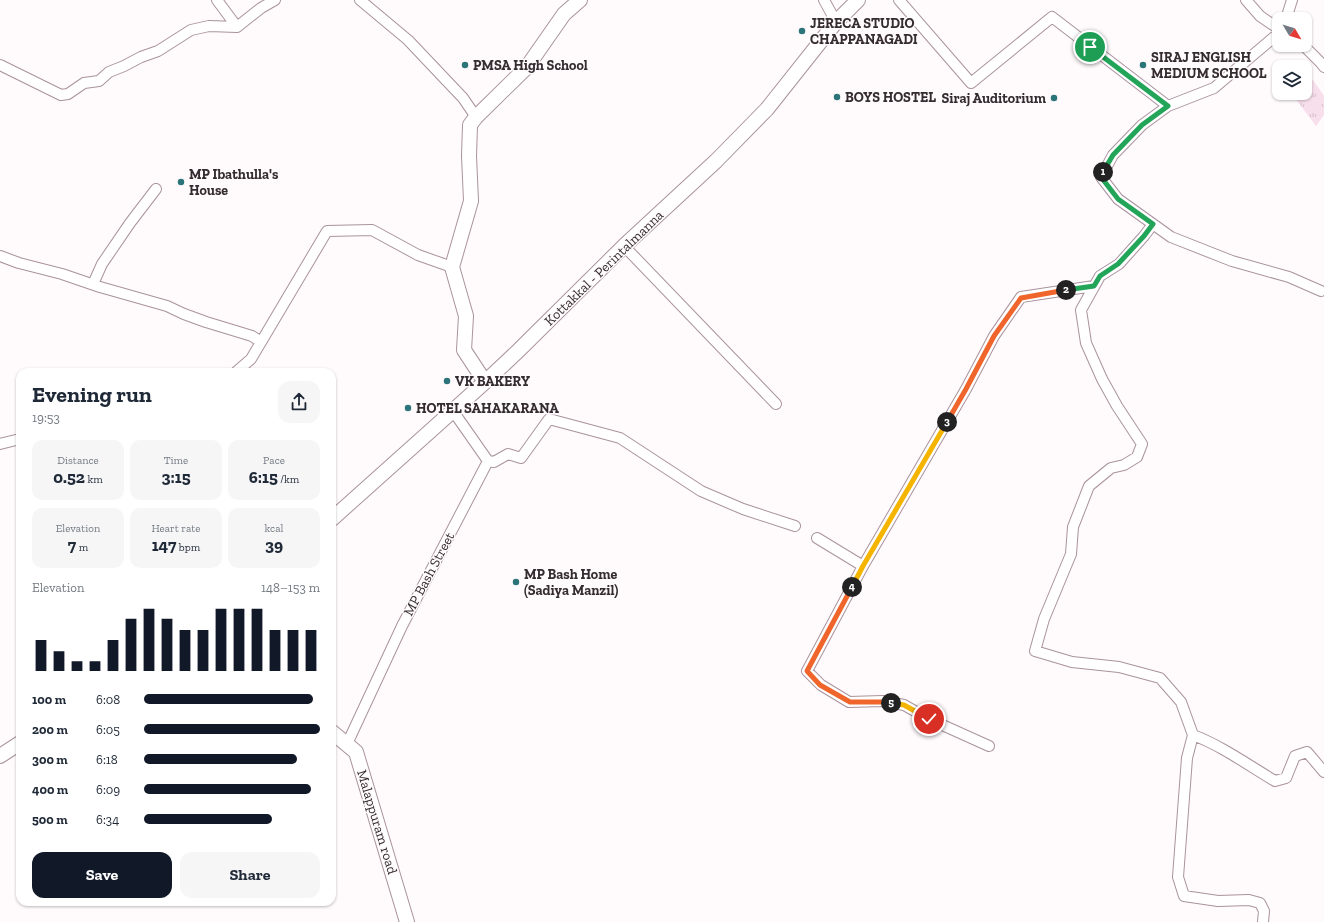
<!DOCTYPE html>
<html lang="en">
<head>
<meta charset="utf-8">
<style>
	body { margin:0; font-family:"Zilla Slab",serif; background:#f6f6f7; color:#1f2937; height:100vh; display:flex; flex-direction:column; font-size:15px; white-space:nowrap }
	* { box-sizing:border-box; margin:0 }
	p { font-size:13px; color:#747a83 }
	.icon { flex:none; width:22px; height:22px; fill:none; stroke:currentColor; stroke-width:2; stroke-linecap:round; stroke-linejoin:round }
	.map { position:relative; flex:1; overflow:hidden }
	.drawer { position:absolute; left:16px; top:368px; width:320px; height:538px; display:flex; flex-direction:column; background:#fff; border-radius:12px; box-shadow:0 1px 3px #0004 }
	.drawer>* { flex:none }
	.needle { width:26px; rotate:128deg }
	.buttons { position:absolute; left:1272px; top:12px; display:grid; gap:8px }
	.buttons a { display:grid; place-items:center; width:40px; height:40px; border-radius:8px; background:#fff; box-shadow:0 1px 3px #0004; font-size:20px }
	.pin { position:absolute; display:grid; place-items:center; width:34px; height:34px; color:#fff; margin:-17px; border:2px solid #fff; border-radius:50%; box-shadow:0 1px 4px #0007 }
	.km { position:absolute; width:20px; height:20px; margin:-10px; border-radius:50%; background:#222; color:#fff; font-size:11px; line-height:20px; text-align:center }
	.round { display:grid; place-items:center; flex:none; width:42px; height:42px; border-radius:12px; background:#f6f6f7 }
	.head { display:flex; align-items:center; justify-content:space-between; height:68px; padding:0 16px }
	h1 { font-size:22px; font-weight:800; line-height:30px }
	.metrics { display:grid; grid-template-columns:repeat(3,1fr); gap:6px; height:68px; padding:4px 16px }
	.metrics div { display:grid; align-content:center; border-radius:10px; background:#f6f6f7; text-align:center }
	.metrics b { font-size:17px; font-weight:800 }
	.metrics small { font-size:11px; font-weight:400 }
	.metrics p { font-size:11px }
	.chart { height:112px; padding:8px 16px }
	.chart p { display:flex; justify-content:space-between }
	.chart svg { width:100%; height:72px; margin-top:4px; stroke:#111827; stroke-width:6 }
	.button { display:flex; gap:8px; margin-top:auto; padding:8px 16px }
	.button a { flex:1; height:46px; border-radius:12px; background:#111827; color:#fff; font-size:16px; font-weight:800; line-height:46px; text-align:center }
	.button a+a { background:#f6f6f7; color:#1f2937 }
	ul { padding:0 16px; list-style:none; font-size:13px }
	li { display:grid; grid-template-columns:64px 48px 1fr; align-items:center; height:30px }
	li i { height:10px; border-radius:5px; background:#111827 }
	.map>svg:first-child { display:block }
</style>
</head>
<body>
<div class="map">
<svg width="1324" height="922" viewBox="0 0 1324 922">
	<defs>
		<pattern id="park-tufts" width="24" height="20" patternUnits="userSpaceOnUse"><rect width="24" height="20" fill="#f7dfeb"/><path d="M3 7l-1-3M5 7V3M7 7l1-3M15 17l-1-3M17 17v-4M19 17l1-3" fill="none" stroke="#d4c0ca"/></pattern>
	</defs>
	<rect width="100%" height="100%" fill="#fffafc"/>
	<path fill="url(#park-tufts)" d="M1313,80L1324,96V115L1316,126L1292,94L1294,93H1305V85Z"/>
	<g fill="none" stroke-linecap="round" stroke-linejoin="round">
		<g stroke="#a9939e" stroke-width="12">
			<path id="street" d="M217,0L237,27
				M360,0L408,40L463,98L476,117
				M824,0L836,22
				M899,0L971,83L1052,17L1168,106L1214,88L1279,33
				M1246,0L1260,16L1279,29
				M1286,19L1292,0
				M1303,45L1321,63L1324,67
				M0,65L61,95L68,94L84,83L99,81L109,72L124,66L141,57L158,51L191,30L209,26L237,27L261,8L275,0
				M1168,106L1142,125L1113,155L1101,177L1118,199L1171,237L1232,261L1289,277L1321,291
				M1153,224L1144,236L1119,264L1100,276L1081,310L1086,343L1102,379L1117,406L1142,444L1137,457L1124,465L1111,468L1089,486L1073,527L1071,554L1044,619L1035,651L1072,662L1119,667L1160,678L1181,702L1193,735L1187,758L1178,877L1184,896L1218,901L1249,900L1260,903L1264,911L1263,922
				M624,246L776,404
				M0,256L19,263L62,274L100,287L167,306L184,314L206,322L252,336L261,342
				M93,284L102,264L130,223L156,189
				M236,372L251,359L327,231L372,230L418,255L452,267
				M0,444L20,439
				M488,461L494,462L508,454L521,458L549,419L620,438L701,491L743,509L795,526
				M817,538L863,566
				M1193,735C1222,746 1248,765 1275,781L1286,778L1295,756L1307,752L1324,772
				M347,744L402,626L488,461L453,411
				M989,746L929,719L904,705L883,701L849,702L821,685L807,671L863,566L966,389L994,336L1021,297L1094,286"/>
		</g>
		<g stroke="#a9939e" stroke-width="16">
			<path id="secondary" d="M485,382L464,350L466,316L452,267L471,201L469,156L470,125L476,117L527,67L564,14L580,0
				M332,519L485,382L517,352L624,246L716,161L767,109L836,22L858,0
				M332,732L356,752L407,922
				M0,756L20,743"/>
		</g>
		<use href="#street" stroke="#fff" stroke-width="10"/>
		<use href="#secondary" stroke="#fff" stroke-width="14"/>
	</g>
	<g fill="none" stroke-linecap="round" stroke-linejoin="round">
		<g stroke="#fff" stroke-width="8">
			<path id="split-1" d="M1090,47L1168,106L1142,125L1113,155L1103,172"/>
		</g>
		<g stroke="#fff" stroke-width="8">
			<path id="split-2" d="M1066,290L1094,286L1100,276L1118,264L1144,236L1153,224L1118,199L1101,177L1103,172"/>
		</g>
		<g stroke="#fff" stroke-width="8">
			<path id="split-3" d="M947,422L966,389L994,336L1021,298L1066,290"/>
		</g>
		<g stroke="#fff" stroke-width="8">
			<path id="split-4" d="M852,587L863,566L947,422"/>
		</g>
		<g stroke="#fff" stroke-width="8">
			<path id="split-5" d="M852,587L807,671L820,685L850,702H883L891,703"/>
		</g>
		<g stroke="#fff" stroke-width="8">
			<path id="split-6" d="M891,703L904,705L929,719"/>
		</g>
		<use href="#split-1" stroke="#22a559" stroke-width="5"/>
		<use href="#split-2" stroke="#22a559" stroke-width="5"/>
		<use href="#split-3" stroke="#f0652b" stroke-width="5"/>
		<use href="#split-4" stroke="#f5b400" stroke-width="5"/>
		<use href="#split-5" stroke="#f0652b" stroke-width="5"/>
		<use href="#split-6" stroke="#f5b400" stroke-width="5"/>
	</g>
	<g fill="#2a747a" stroke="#fffafc" stroke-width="1.5">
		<circle cx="802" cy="31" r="4"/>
		<circle cx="465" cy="65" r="4"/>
		<circle cx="1143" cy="65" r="4"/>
		<circle cx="837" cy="97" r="4"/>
		<circle cx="1054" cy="98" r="4"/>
		<circle cx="181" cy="182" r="4"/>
		<circle cx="447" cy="381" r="4"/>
		<circle cx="408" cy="408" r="4"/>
		<circle cx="516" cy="582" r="4"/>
	</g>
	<g text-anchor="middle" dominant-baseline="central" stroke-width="3" stroke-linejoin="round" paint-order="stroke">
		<g font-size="14" font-weight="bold" fill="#342c30" stroke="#fffafc" text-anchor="start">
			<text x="810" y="23">JERECA STUDIO<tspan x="810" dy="16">CHAPPANAGADI</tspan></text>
			<text x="1151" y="57">SIRAJ ENGLISH<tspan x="1151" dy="16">MEDIUM SCHOOL</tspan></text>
			<text x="473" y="65">PMSA High School</text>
			<text x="845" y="97">BOYS HOSTEL</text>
			<text x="1046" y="98" text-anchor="end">Siraj Auditorium</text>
			<text x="189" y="174">MP Ibathulla's<tspan x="189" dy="16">House</tspan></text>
			<text x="455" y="381">VK BAKERY</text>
			<text x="416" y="408">HOTEL SAHAKARANA</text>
			<text x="524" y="574">MP Bash Home<tspan x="524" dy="16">(Sadiya Manzil)</tspan></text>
		</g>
		<g font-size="14" fill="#342c30" stroke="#fffafc">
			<text transform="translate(604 268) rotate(-44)">Kottakkal - Perintalmanna</text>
			<text transform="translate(429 574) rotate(-62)">MP Bash Street</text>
			<text transform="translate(377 822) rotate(73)">Malappuram road</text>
		</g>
	</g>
</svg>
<div class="buttons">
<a><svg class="needle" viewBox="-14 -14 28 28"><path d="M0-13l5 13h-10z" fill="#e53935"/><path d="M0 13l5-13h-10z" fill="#747a83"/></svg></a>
<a><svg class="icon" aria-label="layers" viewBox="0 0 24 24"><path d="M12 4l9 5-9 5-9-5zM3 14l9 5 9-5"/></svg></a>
</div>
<div class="pin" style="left:1090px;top:47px;background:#1e9e55"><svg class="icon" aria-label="arrive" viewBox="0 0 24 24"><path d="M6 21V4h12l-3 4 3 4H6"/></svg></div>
<div class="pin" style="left:929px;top:719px;background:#d93025"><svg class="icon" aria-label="check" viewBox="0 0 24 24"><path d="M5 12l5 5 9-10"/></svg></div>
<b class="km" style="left:1103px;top:172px">1</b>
<b class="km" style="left:1066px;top:290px">2</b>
<b class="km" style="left:947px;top:422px">3</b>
<b class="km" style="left:852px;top:587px">4</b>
<b class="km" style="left:891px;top:703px">5</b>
<section class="drawer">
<div class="head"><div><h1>Evening run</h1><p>19:53</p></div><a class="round"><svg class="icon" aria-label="share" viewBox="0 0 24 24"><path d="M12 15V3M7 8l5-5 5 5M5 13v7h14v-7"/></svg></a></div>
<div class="metrics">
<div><p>Distance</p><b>0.52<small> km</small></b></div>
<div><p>Time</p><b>3:15</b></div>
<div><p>Pace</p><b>6:15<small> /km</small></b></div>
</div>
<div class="metrics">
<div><p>Elevation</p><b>7<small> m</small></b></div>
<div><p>Heart rate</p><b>147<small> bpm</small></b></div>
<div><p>kcal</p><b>39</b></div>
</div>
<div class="chart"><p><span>Elevation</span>148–153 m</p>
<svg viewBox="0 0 160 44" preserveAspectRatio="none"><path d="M5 44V25M15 44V32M25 44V38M35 44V38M45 44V25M55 44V12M65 44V6M75 44V12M85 44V19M95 44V19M105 44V6M115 44V6M125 44V6M135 44V19M145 44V19M155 44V19"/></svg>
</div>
<ul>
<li><b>100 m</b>6:08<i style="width:96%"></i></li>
<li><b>200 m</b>6:05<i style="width:100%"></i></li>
<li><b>300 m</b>6:18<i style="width:87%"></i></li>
<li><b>400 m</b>6:09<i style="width:95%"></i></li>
<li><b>500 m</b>6:34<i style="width:73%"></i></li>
</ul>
<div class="button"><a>Save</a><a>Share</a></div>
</section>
</div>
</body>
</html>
